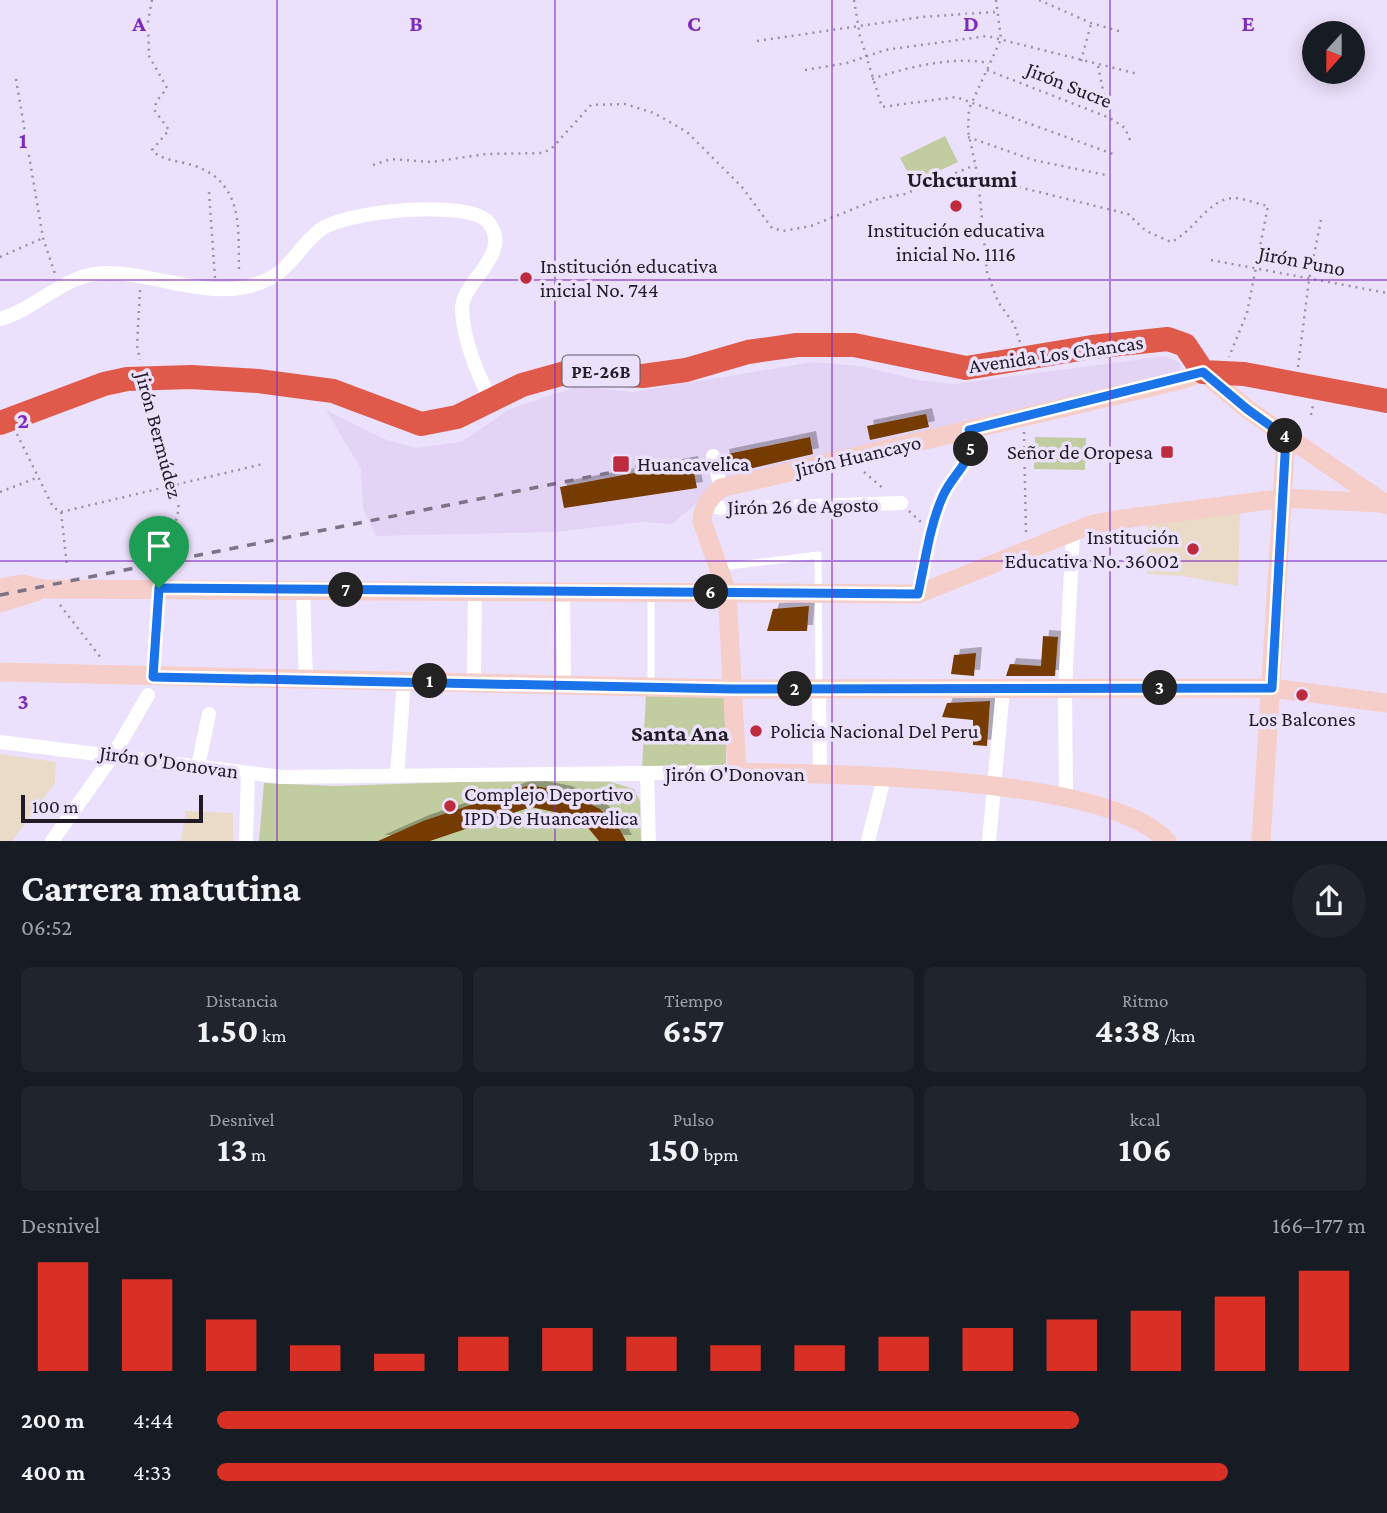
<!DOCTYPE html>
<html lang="es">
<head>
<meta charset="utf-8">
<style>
	body { margin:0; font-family:"Crimson Pro",serif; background:#20242c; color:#f1f3f6; height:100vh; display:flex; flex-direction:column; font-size:26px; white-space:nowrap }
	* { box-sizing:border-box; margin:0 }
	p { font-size:23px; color:#9ea1a6 }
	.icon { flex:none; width:38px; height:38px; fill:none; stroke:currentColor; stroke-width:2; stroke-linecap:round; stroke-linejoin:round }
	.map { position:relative; height:841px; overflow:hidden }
	.panel { display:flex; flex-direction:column; background:#171b24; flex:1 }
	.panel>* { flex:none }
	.needle { width:46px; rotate:201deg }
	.buttons { position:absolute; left:1302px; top:21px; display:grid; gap:14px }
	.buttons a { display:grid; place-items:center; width:63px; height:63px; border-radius:50%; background:#171b24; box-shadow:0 4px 18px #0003; font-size:35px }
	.scale { position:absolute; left:21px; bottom:18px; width:182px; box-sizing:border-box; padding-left:7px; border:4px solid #201b25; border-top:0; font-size:19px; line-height:24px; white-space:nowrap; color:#201b25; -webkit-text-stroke:5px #ece1fc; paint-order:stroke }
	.pin { position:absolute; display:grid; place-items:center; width:60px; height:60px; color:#fff; margin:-72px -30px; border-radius:50% 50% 50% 0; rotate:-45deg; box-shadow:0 0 7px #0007 }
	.pin .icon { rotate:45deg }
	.km { position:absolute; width:35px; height:35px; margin:-18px; border-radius:50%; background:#222; color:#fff; font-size:19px; line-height:35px; text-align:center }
	.round { display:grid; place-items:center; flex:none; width:74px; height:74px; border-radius:37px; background:#20242c }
	.overview { display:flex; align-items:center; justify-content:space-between; height:119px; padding:0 21px }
	h1 { font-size:38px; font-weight:700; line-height:52px }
	.stats { display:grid; grid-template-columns:repeat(3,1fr); gap:10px; height:119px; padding:7px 21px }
	.stats div { display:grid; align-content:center; border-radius:10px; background:#20242c; text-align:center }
	.stats b { font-size:35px; font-weight:700 }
	.stats small { font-size:19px; font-weight:400 }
	.stats p { font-size:19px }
	.chart { height:196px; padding:14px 21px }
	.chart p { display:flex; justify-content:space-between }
	.chart svg { width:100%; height:126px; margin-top:7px; stroke:#d93025; stroke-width:6 }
	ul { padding:0 21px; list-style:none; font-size:23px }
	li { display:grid; grid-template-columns:112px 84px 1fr; align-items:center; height:52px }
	li i { height:18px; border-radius:9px; background:#d93025 }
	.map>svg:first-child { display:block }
</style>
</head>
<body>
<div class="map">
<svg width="1387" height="841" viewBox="0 0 1387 841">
	<defs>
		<filter id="shadow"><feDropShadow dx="6" dy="-6" stdDeviation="0" flood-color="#0004"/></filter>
	</defs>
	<rect width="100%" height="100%" fill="#ece1fc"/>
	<path fill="#e3d4f6" d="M1165,356L1180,363V374L724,480L672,524L641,522L557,532L376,536L363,509L361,469L326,410L387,440L416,448L461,442L510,409L579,386L633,392L813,362L861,366L918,380L954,384Z"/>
	<path fill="#eadac8" d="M1240,512L1238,586L1182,576L1147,574L1148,525Z
		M0,754L56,762L55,783L12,841H0Z
		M186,811L233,813V841H176L181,840Z"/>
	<path fill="#c1cda0" d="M945,136L958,162L913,183L900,158Z
		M1035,437L1086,438L1085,470L1034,469Z
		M646,695H727L726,766L642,768Z
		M521,780L611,782L634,789L640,801L641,841H259L264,783L335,786Z"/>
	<path fill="#743a05" filter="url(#shadow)" d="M926,414L929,427L870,440L867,426Z
		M810,437L813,454L727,474L723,455Z
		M692,462L697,488L564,508L560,487Z
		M809,606L807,631H767L773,609Z
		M1043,636L1058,637L1055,676H1006L1010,664L1041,666Z
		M976,653L974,676L951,674L954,655Z
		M990,701L987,746L973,745V720L942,717L947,703Z
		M530,785L566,792L600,809L620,830L626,841H599L589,829L564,814L531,807L430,841H378L423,821Z"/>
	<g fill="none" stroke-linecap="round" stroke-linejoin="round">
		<path stroke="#9b92a6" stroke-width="2.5" stroke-dasharray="2 5" stroke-linecap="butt" d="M152,0L148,21L149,56L167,88L156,102L155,111L169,130L152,150C160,160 179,161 192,165C245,182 238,229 239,274
			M854,0L860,36L882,107L956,97L1113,154
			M996,0L1001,39L969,109L968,131L978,177L987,272L998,302L1014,324L1020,342
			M1039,0L1091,23L1122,32
			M757,41L921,17L995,12
			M1081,61L1091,24
			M1098,66L1104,95L1102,114
			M805,70L847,63L885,50L987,36L1138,74
			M987,70L1110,118L1125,128L1130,140
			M16,79L43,238L55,274
			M872,79C908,67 952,56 989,63
			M968,137L1033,160L1106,175
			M373,165L391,159L431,162L486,154L543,153L552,148L591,105L625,104L654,113L687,132L742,187L772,228L783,231L811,226L878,199L905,194L975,165
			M978,177L1128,214L1146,231L1171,242C1193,233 1209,197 1235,198C1246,199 1258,204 1268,206L1247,313L1229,357
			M209,192L215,278
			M0,257L43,238
			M1211,260L1387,293
			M140,290L137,345L140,360
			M1298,367L1309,280L1322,215
			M149,397L179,508L169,549
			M1311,415L1313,405
			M1024,432L1026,534
			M17,434L53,507L61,512L67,566
			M864,472L885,490
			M0,492L39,477
			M909,511L922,523
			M61,512L263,464
			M60,605L101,658"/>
		<path stroke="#fff" stroke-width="7" d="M721,567L818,555L819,689
			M651,685V595"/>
		<path stroke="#fff" stroke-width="14" d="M0,319C39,308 63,274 105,273C150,272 203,297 246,287C292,276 291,253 320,230C344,211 470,198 489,223C513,255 462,280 462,309C463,340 477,372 490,399
			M713,456L721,488
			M706,505L726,509L901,503
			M303,590L306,681
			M563,593L564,684
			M918,594C925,563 929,528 942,498C953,471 977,462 969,430
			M153,677L159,588L167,560
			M474,681L475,592
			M819,689L820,774
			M0,742L282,777L737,772
			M198,766L209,714
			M647,774L649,841
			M397,776L404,681
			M1066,798L1065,689L1073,533
			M52,841L114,754L148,695
			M246,841L248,774
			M868,841L884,778
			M989,841L1003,689"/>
		<path stroke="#f5cec9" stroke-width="19" d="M0,588L22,584L43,589L918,594L1090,525L1115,520L1284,498L1379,503
			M0,603L36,592
			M0,672L733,689L1272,688L1387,703
			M1167,841C1103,774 831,775 737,772L727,592L702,521C703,506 710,497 721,488L1181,380L1203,372L1247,409L1387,505
			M1261,841L1286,437"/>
		<path stroke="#df5a4b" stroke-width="24" d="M0,423L104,384L127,379L191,377L258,381L333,391L421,424L457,417L522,385L572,371L643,376L686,370L748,352L797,345H854L966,368L1092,347L1168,339L1185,345L1203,372L1244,374L1387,401"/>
		<path stroke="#7c7486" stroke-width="3.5" stroke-dasharray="9 9" stroke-linecap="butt" d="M0,595L668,461"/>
	</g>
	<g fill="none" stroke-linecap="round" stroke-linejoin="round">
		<g stroke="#fff" stroke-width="14">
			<path id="route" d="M1203,372L1247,409L1286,437L1272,688L733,689L153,677L159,588L918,594C925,563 929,528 942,498C953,471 977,462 969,430Z"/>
		</g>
		<use href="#route" stroke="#1a73e8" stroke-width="9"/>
	</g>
	<path fill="none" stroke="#7b2cbf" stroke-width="2" stroke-opacity="0.55" d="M277,0V841M555,0V841M832,0V841M1110,0V841M0,280H1387M0,561H1387"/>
	<g fill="#bc2c3e" stroke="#ece1fc" stroke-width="2.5">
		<circle cx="956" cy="206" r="7"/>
		<circle cx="526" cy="278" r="7"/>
		<rect x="1160" y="445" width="14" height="14" rx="3.5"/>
		<rect x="612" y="455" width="18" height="18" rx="3.5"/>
		<circle cx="1193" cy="549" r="7"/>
		<circle cx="1302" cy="695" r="7"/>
		<circle cx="756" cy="731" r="7"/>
		<circle cx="450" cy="806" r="7"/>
	</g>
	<g text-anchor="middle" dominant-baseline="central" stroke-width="7" stroke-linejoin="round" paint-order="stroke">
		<rect fill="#ece1fc" stroke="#5d5666" stroke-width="2" x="562.5" y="355.5" width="77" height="31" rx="5"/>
		<g font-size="19" font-weight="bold" fill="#201b25">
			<text x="601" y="371">PE-26B</text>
		</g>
		<g font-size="21" fill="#201b25" stroke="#ece1fc">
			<text transform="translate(1069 85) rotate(22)">Jirón Sucre</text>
			<text transform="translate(1302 261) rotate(11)">Jirón Puno</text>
			<text transform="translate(1056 354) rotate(-8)">Avenida Los Chancas</text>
			<text transform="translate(159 435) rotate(75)">Jirón Bermúdez</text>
			<text transform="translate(858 456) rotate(-13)">Jirón Huancayo</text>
			<text transform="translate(803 506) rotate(-1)">Jirón 26 de Agosto</text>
			<text transform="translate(169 762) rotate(8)">Jirón O'Donovan</text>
			<text x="735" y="774">Jirón O'Donovan</text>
		</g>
		<g font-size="21" fill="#201b25" stroke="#ece1fc" text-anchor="start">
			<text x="956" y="230" text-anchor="middle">Institución educativa<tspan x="956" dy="24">inicial No. 1116</tspan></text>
			<text x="540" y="266">Institución educativa<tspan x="540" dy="24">inicial No. 744</tspan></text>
			<text x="1153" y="452" text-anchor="end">Señor de Oropesa</text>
			<text x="637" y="464">Huancavelica</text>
			<text x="1179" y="537" text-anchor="end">Institución<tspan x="1179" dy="24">Educativa No. 36002</tspan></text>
			<text x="1302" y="719" text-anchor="middle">Los Balcones</text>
			<text x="770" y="731">Policia Nacional Del Peru</text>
			<text x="464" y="794">Complejo Deportivo<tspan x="464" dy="24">IPD De Huancavelica</tspan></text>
		</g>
		<g font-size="23" font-weight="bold" fill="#201b25" stroke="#ece1fc">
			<text x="962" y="179">Uchcurumi</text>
			<text x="680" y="733">Santa Ana</text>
		</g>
	</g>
	<g font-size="23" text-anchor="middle" font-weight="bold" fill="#7b2cbf" stroke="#ece1fc" stroke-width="7" stroke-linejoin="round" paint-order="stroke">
		<text x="139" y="31">A</text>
		<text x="416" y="31">B</text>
		<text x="694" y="31">C</text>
		<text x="971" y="31">D</text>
		<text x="1248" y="31">E</text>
		<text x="23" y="148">1</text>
		<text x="23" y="428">2</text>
		<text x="23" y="709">3</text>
	</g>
</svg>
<div class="buttons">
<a><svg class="needle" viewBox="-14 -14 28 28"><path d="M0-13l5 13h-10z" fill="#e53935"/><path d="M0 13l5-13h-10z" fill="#9ea1a6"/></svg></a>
</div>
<div class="scale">100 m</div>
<div class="pin" style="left:159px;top:588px;background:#1e9e55"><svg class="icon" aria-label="arrive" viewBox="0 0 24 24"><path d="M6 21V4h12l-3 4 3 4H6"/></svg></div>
<b class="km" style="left:430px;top:681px">1</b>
<b class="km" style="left:795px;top:689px">2</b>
<b class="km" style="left:1160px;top:688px">3</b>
<b class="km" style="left:1285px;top:436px">4</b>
<b class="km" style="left:971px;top:449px">5</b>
<b class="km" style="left:711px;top:592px">6</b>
<b class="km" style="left:346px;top:590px">7</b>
</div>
<section class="panel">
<div class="overview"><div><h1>Carrera matutina</h1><p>06:52</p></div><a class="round"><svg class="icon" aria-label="share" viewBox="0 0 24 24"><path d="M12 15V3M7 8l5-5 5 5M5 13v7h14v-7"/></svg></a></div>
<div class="stats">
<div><p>Distancia</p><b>1.50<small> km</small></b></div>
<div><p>Tiempo</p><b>6:57</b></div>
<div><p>Ritmo</p><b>4:38<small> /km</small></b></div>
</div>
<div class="stats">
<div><p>Desnivel</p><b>13<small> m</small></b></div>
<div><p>Pulso</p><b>150<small> bpm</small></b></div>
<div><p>kcal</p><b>106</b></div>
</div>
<div class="chart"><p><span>Desnivel</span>166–177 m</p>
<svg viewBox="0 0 160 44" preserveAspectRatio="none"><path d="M5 44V6M15 44V12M25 44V26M35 44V35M45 44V38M55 44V32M65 44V29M75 44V32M85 44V35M95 44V35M105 44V32M115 44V29M125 44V26M135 44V23M145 44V18M155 44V9"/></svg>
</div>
<ul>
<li><b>200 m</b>4:44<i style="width:75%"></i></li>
<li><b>400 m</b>4:33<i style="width:88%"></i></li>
</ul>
</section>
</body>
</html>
